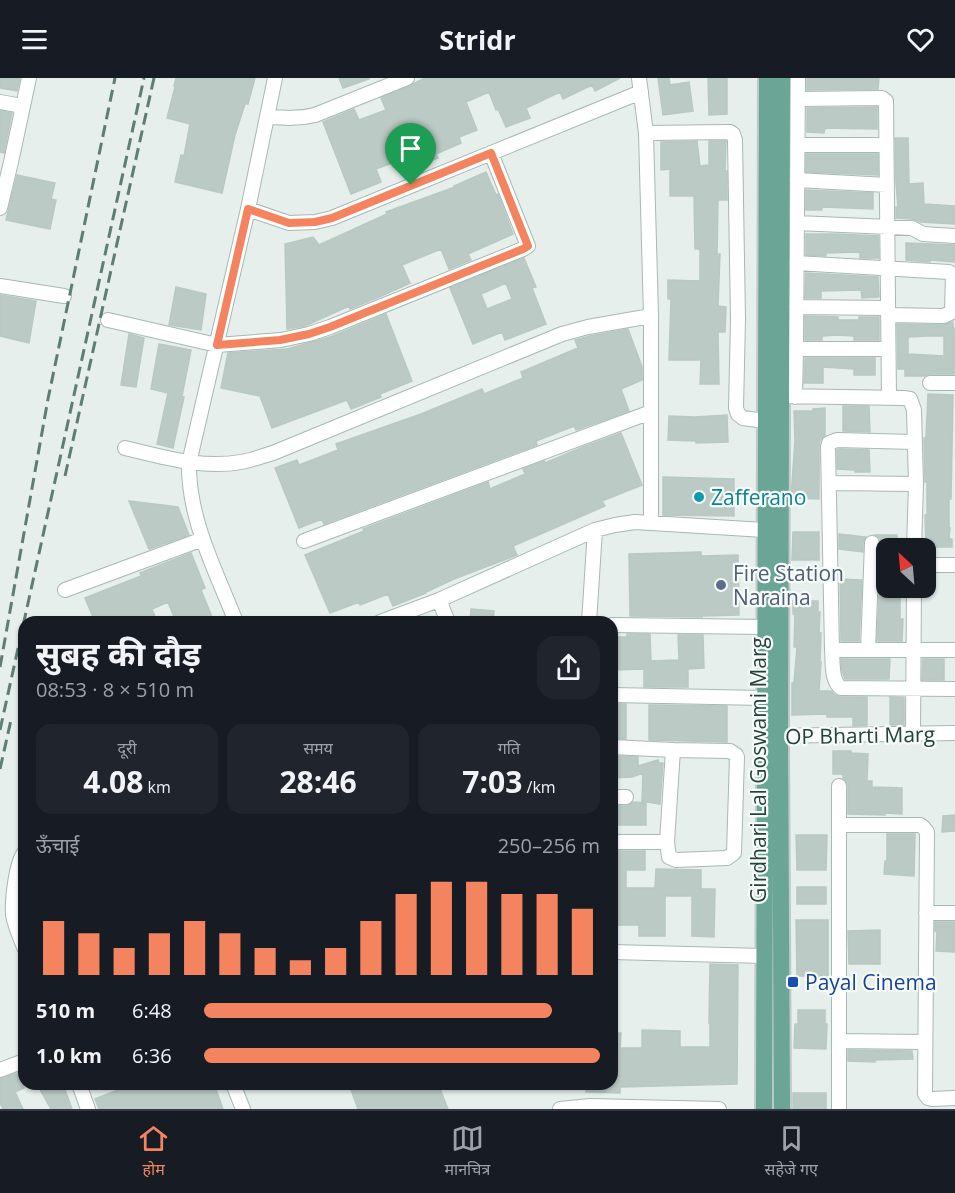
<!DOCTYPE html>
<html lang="hi">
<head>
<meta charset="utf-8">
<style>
	body { margin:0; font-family:"Open Sans","Noto Sans Devanagari",sans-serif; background:#20242c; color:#f1f3f6; height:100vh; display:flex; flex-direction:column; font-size:22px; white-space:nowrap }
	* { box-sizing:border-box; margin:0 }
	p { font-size:20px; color:#9ea1a6 }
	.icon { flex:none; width:33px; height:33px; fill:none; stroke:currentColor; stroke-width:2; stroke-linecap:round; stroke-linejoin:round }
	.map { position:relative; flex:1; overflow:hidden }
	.details { position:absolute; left:18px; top:538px; width:600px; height:474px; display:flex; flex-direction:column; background:#171b24; border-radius:18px; box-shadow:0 2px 4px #0004 }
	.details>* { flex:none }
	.needle { width:39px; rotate:334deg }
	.buttons { position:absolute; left:876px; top:460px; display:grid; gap:12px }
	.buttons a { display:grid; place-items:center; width:60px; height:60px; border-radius:12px; background:#171b24; box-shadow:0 2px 4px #0004; font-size:30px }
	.pin { position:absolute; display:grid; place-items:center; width:51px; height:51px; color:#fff; margin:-62px -26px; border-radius:50% 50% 50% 0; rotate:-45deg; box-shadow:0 0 6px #0007 }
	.pin .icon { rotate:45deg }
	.round { display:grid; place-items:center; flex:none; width:63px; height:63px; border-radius:18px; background:#20242c }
	.summary { display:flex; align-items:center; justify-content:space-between; height:102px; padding:0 18px }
	h1 { font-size:33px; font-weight:700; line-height:45px }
	.stats { display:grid; grid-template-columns:repeat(3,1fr); gap:9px; height:102px; padding:6px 18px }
	.stats div { display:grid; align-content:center; border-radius:15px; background:#20242c; text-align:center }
	.stats b { font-size:30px; font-weight:700 }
	.stats small { font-size:16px; font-weight:400 }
	.stats p { font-size:16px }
	.chart { height:168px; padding:12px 18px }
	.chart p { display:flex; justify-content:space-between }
	.chart svg { width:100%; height:108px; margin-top:6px; stroke:#f4845f; stroke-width:6 }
	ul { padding:0 18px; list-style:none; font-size:20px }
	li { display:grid; grid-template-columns:96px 72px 1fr; align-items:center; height:45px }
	li i { height:15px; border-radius:8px; background:#f4845f }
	header { display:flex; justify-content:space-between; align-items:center; height:78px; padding:0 18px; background:#171b24; font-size:27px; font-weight:700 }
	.tab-bar { display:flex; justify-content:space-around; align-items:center; height:84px; border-top:2px solid #363941; background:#171b24; font-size:16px; color:#9ea1a6 }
	.tab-bar a { display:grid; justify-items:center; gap:3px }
	.tab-bar .selected { color:#f4845f }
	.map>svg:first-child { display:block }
</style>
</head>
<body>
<header><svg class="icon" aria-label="menu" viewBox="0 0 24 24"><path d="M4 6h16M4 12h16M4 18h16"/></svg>Stridr<svg class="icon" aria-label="heart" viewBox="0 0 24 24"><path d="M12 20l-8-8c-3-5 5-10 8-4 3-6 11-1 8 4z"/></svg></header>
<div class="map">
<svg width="955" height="1031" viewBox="0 0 955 1031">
	<rect width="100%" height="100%" fill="#e6efeb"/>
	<path fill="#bbcac4" stroke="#b8c9c2" stroke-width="1.5" fill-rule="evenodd" d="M0,0H20L17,13L0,10Z
		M176,0H255L248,26H245L235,57L222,115L175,104L181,77L184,78L190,46L167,40L175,9L174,8Z
		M339,0H369V1L343,10Z
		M425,0H620L595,13L592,7L563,21L560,14L526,30L530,40L506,49L498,31L496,32L489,14L466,24L477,52L459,59L461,65L436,76L438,80L409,91L405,80L376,91L381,104L351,116L323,44L354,31L359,42L386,32L381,20L410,8L415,5Z
		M658,0H669L670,7L689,4L693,33L663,37Z
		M708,0H727V36L709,37Z
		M807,0H879L878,11L807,12Z
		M877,29V51L825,50L824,55L807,54V30Z
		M0,33L12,35L4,75L0,74Z
		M895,60H908L909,106L923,105L924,126L955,128V146L920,144L913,141L896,140V129H898L896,105Z
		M697,63L700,88L709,87V63H726L725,93H727V122H718L717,176H720L718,228L726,229L725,254H718L719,306H700L701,282H669L671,221H668V202L700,203V171H695L694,118H670V91L661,92V64Z
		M806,76H878V97L806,94Z
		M486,94L496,117L498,116L513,156L468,176L471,182L449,191L441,171L402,187L410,205L379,219L350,231L349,228L305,248L287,251L285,166L313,159L319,167L387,136L386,134L455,109L454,108Z
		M17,97L55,105L51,121L56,122L50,151L6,142Z
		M806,112L873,115V131L822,129V132H806Z
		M806,156H837L878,158L879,180H860V174L826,175V178L806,177Z
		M906,165L955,167V184L930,182V184L906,182Z
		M524,180L536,209L532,210L546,246L505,262L502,254L473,266L450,210ZM506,205L512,221L487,231L481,216Z
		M806,195L878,199L879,219L862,220L861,212L821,213V220H805Z
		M176,209L206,216L201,252L169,247Z
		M0,217L36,223L29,265L0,258Z
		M386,236L412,303L380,316L381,319L351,331L347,322L272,350L260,318L221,310L228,275L287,271L333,258Z
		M805,238L838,239V242H859V239H879V262H854V258L838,257L822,258V262H805Z
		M953,244V250H955L954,296H930L924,298H905V291H898L897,246L944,247ZM928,258H944V278L908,276V259Z
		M628,251L642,289V302L621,311L629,333L576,352L574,348L536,363L537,367L324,446L322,441L299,450L275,390L297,382L299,387L338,372L336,366L421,336L482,311L484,316L523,300L521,294L578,270L575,262L590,258Z
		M129,256L144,260L136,309L121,307Z
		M159,266L191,272L182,318L184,319L173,370L157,366L168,315L151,311Z
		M805,280H875V297H854V291L823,289V305H804Z
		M928,316L953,317L951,421H949V450H950L949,461H952V469H926L925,437H927V404H925L924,360H926Z
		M843,328H869L870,354L843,353Z
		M825,330V357L820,362L819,369V421L791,420L795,362L794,333H813V331Z
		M727,337L728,364L696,365V363L668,362L669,338L695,339Z
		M621,355L642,407L602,423L605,428L513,468L517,477L454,501L426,514V515L393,528L388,516L360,527L359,524L330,535L305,477L364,453L363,451L488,404L490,411L525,396L523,391L544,383L545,385L583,369Z
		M839,371L869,372L870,394H855V392L837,391V372Z
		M663,399L734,401V438L663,437Z
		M129,423L178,429L189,457L149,471Z
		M793,454H819V482H792Z
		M839,456L866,459L863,464V474L839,471Z
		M875,457H897V471H886V510H900V541H903L902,563H877L881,465L880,460Z
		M701,474V478L738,477L739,537L702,538V539L630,538L629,476Z
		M191,475L205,510L201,512L214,544H176L168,524L152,531L157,544H95L85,520L141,498L140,495L155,489Z
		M840,501L862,502L859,563H841Z
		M793,523H818V534H820L819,555H821L820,584H821L819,613H831L835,617L841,619H867V647L853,648V639H827V636L792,637V605H794L797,569H794L795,536H793Z
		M471,531L494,533L493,544H470Z
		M627,556H650L651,583L679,582L678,557H703L704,590L688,591V609H644V591L612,592V559H627Z
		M841,581H890L889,601H845L842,592Z
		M923,581H944V602H922Z
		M890,619L904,620V647H890Z
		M612,626H626V661L612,660Z
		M649,627L727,628V664L649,662Z
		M833,673H851V675L868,676L867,703H872V709L902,710V736L885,735V737L848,736V707L846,703L843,700V696H833Z
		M612,678L638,679V688L658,682L659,685H663L660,726L642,723L643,695L632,699L612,700Z
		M633,724L646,725V747H612V728H627Z
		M955,737V753L942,754L943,738Z
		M887,756H915L914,798L884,796L885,783H887Z
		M796,757H827L826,792H797Z
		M612,773H645V792H626V810H655L656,791L701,792V811H715L714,859L692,858V818H665V858H639V847H612Z
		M797,809H826V826H797Z
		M796,842H828V898H797Z
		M935,844H955V874L936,873L937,854L935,853Z
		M880,852V886H849L848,853Z
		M710,886L738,887L737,1006L620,1009V1015L586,1014V1006H612V955H621L620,970H642V952L680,953V969H710V945H709Z
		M798,932H825V946H827L826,971L794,970L795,946H798Z
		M848,972L912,973L913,981L875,982V984L848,983Z
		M23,993L24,1010L15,1014L23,1031H3L0,1025V1001Z
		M37,1006H63L72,1031H51Z
		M133,1006H214L223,1031H99L95,1021Z
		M349,1006H438L448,1031H358Z
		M793,1015H826V1031H793Z"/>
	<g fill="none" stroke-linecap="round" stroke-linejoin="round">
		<g stroke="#a8b8b2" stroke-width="16">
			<path id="minor" d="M639,0L646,55L651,238
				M798,21L882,20L886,23L889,320
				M0,24L22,28
				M267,39C284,40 299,41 315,37L407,0
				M646,55L730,54L733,56L735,62L738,241L736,330L738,336L743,340L765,343
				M798,67H886
				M797,102L887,107
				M0,130L11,84L29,0
				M248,131L289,145L315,144L332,140L641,14
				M797,145L912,150L923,156L955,158
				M796,185L949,194L953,198L952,232L950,235L944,238L888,237
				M0,208L64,218
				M796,229L888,230
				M108,242L217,267L281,262L309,256L330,249L523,171L528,168L491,75
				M796,271L798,0
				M930,305H955
				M781,318L904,320L910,321L914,332L916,406L914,471
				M795,319L796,271H888
				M915,364L837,362L829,365L828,369L832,572H955
				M125,370C163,379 202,391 241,384C252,382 263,378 273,375L562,256L588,249L651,238V445
				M830,405L916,406
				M304,463L651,334
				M926,487H955
				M65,512L203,461
				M439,522L448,544
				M236,544C216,493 188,441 189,385L248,131L275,0
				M380,544L439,522L595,452L615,447L635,444L765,452L776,451
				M589,544L595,452
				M612,547L765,549
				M832,572C833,584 831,603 841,610L955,611
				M868,572L872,465
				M612,617L765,620
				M913,655L914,510
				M769,658L955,655
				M612,669L673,672L730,673L736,677L737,679L734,775L727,780L676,782L669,779L667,764H612
				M839,708V747H920L923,749L927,754L925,1016L928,1020L932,1021L955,1020
				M612,719H626
				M839,747V1031
				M667,764L673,672
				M24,775C16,785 12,823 13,837C15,848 20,859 24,869
				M926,835H955
				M612,874L764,878
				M839,963L925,964
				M0,992L24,983
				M79,1006L88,1031
				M233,1006L243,1031
				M560,1031L590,1028L719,1031"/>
		</g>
		<g stroke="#c2cac8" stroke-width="20">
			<path id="major" d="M764,1031L767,0
				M782,1031L780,658L782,0"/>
		</g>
		<use href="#minor" stroke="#fff" stroke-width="14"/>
		<use href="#major" stroke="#6aa596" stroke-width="16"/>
		<path stroke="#5f7d75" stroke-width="3" stroke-dasharray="12 6" stroke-linecap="butt" d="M65,398L154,0
			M0,589L48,321L115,0
			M0,652L144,0
			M0,691L11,642"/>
	</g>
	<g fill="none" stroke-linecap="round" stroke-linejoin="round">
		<g stroke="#fff" stroke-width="12">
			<path id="route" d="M491,75L528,168L523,171L330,249L309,256L280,262L217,267L248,131L289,145L315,144L332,140Z"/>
		</g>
		<use href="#route" stroke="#f4845f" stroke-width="8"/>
	</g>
	<circle fill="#0f9aa8" stroke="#f7fbf9" stroke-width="2" cx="699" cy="419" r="6"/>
	<circle fill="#5c6f8a" stroke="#f7fbf9" stroke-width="2" cx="721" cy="507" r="6"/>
	<rect fill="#1a4fb4" stroke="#f7fbf9" stroke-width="2" x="787" y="898" width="12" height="12" rx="3"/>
	<g text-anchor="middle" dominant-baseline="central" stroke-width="4.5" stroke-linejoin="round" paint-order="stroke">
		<g font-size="21" fill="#0d838f" stroke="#f7fbf9" text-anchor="start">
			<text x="711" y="419">Zafferano</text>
		</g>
		<g font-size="21" fill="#4e5e75" stroke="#f7fbf9" text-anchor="start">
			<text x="733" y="495">Fire Station<tspan x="733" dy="24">Naraina</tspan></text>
		</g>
		<g font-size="21" fill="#24423a" stroke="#f7fbf9">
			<text transform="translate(860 657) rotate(-1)">OP Bharti Marg</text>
			<text transform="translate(758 692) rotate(-90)">Girdhari Lal Goswami Marg</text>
		</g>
		<g font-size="21" fill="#164399" stroke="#f7fbf9" text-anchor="start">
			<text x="805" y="904">Payal Cinema</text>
		</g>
	</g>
</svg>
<div class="buttons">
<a><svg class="needle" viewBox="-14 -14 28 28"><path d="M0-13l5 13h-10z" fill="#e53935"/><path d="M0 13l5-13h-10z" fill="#9ea1a6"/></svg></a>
</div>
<div class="pin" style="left:411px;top:107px;background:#1e9e55"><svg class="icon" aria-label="arrive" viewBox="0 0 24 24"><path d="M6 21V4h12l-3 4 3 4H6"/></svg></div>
<section class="details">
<div class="summary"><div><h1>सुबह की दौड़</h1><p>08:53 · 8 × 510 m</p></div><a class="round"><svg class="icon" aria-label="share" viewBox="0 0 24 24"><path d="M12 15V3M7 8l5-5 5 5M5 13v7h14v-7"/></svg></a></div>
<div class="stats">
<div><p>दूरी</p><b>4.08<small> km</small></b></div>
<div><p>समय</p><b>28:46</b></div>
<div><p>गति</p><b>7:03<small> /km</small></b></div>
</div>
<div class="chart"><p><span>ऊँचाई</span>250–256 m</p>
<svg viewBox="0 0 160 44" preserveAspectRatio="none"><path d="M5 44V22M15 44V27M25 44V33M35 44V27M45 44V22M55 44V27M65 44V33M75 44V38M85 44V33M95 44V22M105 44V11M115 44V6M125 44V6M135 44V11M145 44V11M155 44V17"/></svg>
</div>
<ul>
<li><b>510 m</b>6:48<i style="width:88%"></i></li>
<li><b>1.0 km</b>6:36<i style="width:100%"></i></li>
</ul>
</section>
</div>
<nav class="tab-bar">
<a class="selected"><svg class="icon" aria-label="home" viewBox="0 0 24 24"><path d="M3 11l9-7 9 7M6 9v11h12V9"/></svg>होम</a>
<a><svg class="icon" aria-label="map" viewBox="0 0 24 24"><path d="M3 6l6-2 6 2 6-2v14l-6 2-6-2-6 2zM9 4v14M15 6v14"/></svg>मानचित्र</a>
<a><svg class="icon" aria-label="saved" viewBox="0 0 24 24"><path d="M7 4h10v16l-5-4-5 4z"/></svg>सहेजे गए</a>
</nav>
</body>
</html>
